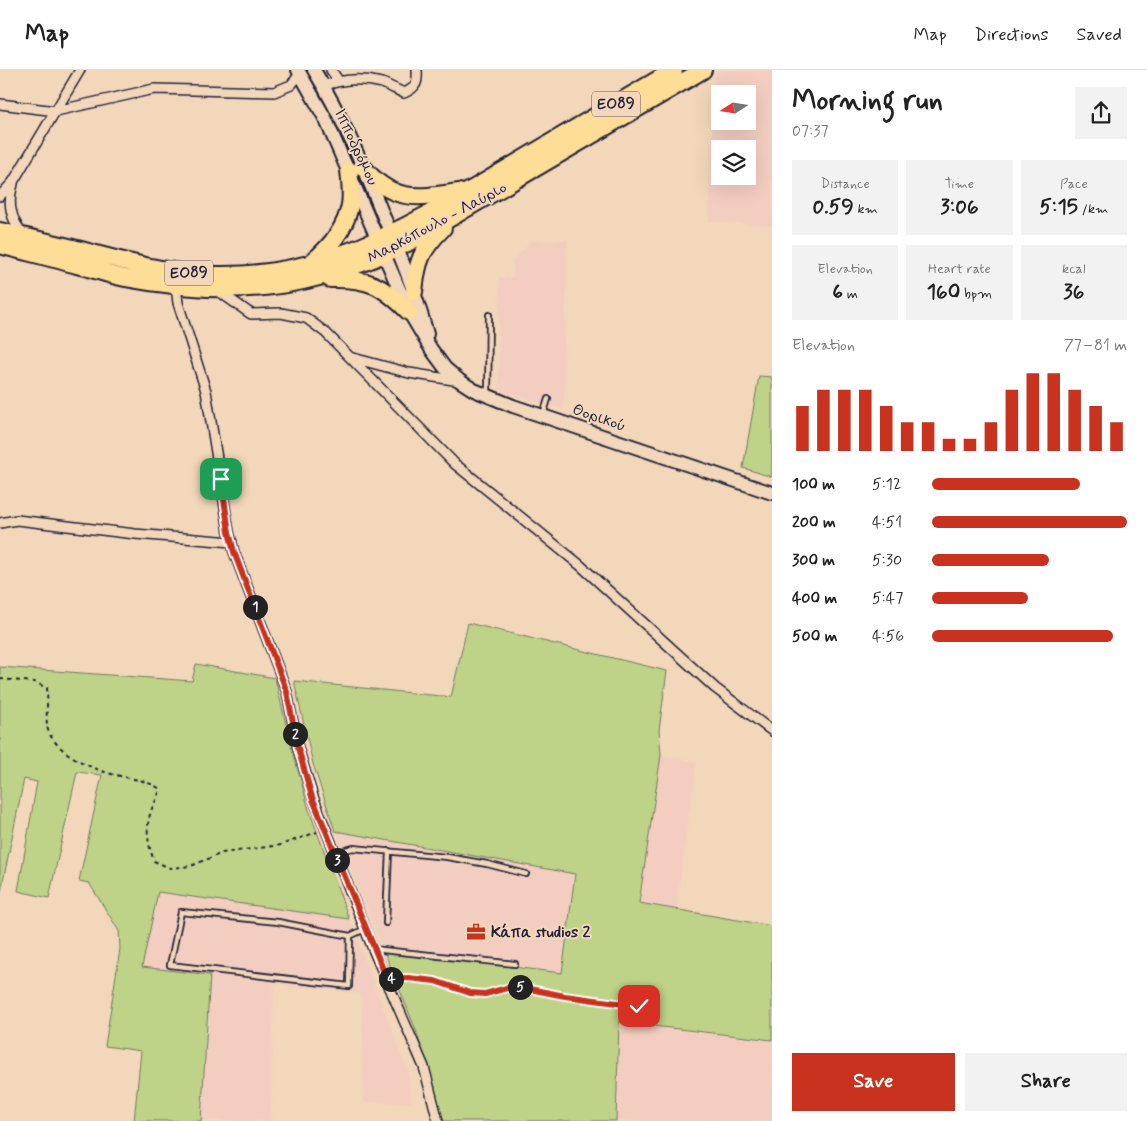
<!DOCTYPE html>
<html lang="en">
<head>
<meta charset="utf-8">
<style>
	body { margin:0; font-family:Mynerve,sans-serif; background:#f2f2f2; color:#222; height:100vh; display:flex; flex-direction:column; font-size:19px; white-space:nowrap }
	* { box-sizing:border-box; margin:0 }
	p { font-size:16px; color:#767676 }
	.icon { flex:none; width:28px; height:28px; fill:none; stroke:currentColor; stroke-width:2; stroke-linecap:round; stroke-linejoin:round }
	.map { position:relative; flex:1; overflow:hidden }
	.panel { display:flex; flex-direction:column; background:#fff; width:375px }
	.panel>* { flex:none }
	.needle { width:32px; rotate:258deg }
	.tools { position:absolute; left:711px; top:15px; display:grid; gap:10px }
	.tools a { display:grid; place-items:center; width:45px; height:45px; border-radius:0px; background:#fff; box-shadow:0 5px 20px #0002; font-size:25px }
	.pin { position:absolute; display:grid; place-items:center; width:42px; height:42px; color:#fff; margin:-21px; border-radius:10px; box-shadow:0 2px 8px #0006 }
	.km { position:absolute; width:25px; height:25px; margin:-12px; border-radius:50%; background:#222; color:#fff; font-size:14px; line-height:25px; text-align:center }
	.round { display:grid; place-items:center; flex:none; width:52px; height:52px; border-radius:0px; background:#f2f2f2 }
	.head { display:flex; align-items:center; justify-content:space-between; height:85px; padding:0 20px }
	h1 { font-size:28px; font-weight:800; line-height:38px }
	.metrics { display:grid; grid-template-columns:repeat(3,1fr); gap:8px; height:85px; padding:5px 20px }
	.metrics div { display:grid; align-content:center; border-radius:0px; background:#f2f2f2; text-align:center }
	.metrics b { font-size:21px; font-weight:800 }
	.metrics small { font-size:14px; font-weight:400 }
	.metrics p { font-size:14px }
	.chart { height:140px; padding:10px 20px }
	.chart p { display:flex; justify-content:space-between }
	.chart svg { width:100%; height:90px; margin-top:5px; stroke:#c8321e; stroke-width:6 }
	.cta { display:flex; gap:10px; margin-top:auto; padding:10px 20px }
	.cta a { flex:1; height:58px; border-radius:0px; background:#c8321e; color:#fff; font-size:20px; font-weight:800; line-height:58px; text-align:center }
	.cta a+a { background:#f2f2f2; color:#222 }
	ul { padding:0 20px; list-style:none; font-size:16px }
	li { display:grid; grid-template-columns:80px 60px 1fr; align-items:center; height:38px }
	li i { height:12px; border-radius:6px; background:#c8321e }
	header { display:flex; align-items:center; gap:30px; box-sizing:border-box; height:70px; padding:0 25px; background:#fff; border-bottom:1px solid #e0e0e0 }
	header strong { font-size:24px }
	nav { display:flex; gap:28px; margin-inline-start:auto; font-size:18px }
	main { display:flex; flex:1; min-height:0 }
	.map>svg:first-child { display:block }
</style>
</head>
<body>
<header>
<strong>Map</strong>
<nav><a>Map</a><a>Directions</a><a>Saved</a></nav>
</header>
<main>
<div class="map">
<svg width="772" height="1051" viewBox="0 0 772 1051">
	<rect width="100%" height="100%" fill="#f3d7ba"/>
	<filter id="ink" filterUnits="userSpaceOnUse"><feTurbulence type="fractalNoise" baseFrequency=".02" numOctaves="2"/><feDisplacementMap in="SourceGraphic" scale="10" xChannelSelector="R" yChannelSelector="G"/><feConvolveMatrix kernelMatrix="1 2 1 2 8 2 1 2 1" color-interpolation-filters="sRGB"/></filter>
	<g filter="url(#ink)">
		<path fill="#f3cec0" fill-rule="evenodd" d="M722,0H772V156L709,152L714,5ZM720,24H748V51H720ZM720,79H748V106H720Z
			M567,170L564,340L499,320V207H513V191L531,171Z
			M661,685L697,692L676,840L639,833Z
			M335,761L575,804L562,903L384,881Z
			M158,822L349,849L407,999L412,1033H364L361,924L274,913L271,1051H201L210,905L141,897Z
			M618,952L772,970V1051H616Z"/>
		<path fill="#bed288" stroke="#707a62" d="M759,306L772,307V407L743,398Z
			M468,553L667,601L659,660L661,685L639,833L772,856V970L619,952L616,1051H442L416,960L384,881L562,903L575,804L335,761L313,694L294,611L451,627Z
			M196,594L275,608L291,675L309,740L349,849L158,822L142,897L210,905L201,1051H134L141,981L105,976L120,879L119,861L89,813L79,811L102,705L77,702L49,828L18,821L37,712L24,709L0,826V597L192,611Z"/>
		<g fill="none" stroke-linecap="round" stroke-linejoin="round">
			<g stroke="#22223b" stroke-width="8">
				<path id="lane" d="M488,324L489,245
					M543,345L548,329
					M335,783L353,778L447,787L487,794L526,804
					M386,853L389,781
					M350,866L349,916L170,895L181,842L278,852L350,866L365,859
					M373,879L515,894"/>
			</g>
			<g stroke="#22223b" stroke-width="12">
				<path id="street" d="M331,0L338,10
					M323,16C342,9 363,8 382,13C390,16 397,20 404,23C416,18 418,13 417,0
					M0,34L56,41L154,19L274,22L291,15L300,4
					M13,114C7,134 11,149 23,165
					M0,126L13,112L80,0
					M176,216L178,233L206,321L229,462L234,482L287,622L298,678L313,727L373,879L424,997L438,1051
					M217,220L251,244L281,243L306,248L326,263L455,394L580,495L715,618L772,661
					M353,288L409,303L460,311
					M0,453L17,450L135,464L232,472"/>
			</g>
			<g stroke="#22223b" stroke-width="16">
				<path id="secondary" d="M298,0L326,50L409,242L431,279L445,298L460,311L474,320L513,336L772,423
					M314,0C342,46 363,95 383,145C400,184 416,223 427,264"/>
			</g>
			<g stroke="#22223b" stroke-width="20">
				<path id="highway" d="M363,97C392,133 418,128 459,122
					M0,161C27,167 54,173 81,180C125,192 168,203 214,205C329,208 412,154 508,98C563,65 618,33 674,0
					M0,175C26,182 52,188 77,195C93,199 109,205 125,208C232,228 311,222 409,172L703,0
					M312,192C330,177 346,158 350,135C352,124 350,111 349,100
					M330,209C369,208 382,215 409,242
					M414,222C417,191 421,180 443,158"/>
			</g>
			<path stroke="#22223b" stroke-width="2" stroke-dasharray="4 4" stroke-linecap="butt" d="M0,609L34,612L47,618C48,630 46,644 47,656C51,681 95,701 116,705C132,709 147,710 160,719C158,728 154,733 151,741C145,760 148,774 154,791L170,798L191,796L222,783L281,775L317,762
				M395,909L435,911L470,923L485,924L514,916L565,926L639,936"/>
			<use href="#lane" stroke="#f3d7ba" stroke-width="4.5"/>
			<use href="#street" stroke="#f3d7ba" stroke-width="9"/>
			<use href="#secondary" stroke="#f3d7ba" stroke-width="12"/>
			<use href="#highway" stroke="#fedd96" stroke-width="16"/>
		</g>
	</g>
	<g fill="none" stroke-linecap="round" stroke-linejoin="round" filter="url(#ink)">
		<g stroke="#fff" stroke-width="10">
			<path id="route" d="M221,409L229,462L234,482L287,622L298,678L312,727L387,909L408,908L435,911L470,923L485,924L514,916L565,926L639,936"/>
		</g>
		<use href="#route" stroke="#c8321e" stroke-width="6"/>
	</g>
	<defs>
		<g id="office-bare" transform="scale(1.5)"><path d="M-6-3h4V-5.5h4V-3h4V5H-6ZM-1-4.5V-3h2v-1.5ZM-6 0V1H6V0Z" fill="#c8321e" stroke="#f3d7ba" stroke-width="2.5" paint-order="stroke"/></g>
	</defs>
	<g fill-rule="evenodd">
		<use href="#office-bare" x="476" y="862"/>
	</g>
	<g text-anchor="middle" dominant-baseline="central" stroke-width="4" stroke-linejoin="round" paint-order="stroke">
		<g fill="#f3d7ba" stroke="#615861" stroke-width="1">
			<rect x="592" y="21.5" width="48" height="25" rx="4"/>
			<rect x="165" y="190.5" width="48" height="25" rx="4"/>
		</g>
		<g font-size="15" font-weight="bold" fill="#22223b">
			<text x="616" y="34">ΕΟ89</text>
			<text x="189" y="203">ΕΟ89</text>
		</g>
		<g font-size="16" fill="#22223b" stroke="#f3d7ba">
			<text transform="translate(356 77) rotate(65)">Ιπποδρόμου</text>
			<text transform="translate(437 153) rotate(-28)">Μαρκόπουλο - Λαύριο</text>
			<text transform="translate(599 348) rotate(19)">Θορικού</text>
		</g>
		<g font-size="16" font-weight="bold" fill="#22223b" stroke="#f3d7ba" text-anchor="start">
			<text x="491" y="862">Κάπα studios 2</text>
		</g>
	</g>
</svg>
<div class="tools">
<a><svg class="needle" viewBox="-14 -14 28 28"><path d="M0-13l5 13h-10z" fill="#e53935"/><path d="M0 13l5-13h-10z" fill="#767676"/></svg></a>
<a><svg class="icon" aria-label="layers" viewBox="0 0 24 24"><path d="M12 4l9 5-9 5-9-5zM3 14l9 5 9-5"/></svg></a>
</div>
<div class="pin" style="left:221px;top:409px;background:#1e9e55"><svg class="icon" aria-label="arrive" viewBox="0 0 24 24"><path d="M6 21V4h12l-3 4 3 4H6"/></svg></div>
<div class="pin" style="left:639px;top:936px;background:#d93025"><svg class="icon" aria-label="check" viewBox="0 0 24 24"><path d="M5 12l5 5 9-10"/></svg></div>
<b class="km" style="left:255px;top:537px">1</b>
<b class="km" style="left:295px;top:664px">2</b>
<b class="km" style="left:337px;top:790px">3</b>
<b class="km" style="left:391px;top:909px">4</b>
<b class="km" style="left:520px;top:917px">5</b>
</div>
<section class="panel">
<div class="head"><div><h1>Morning run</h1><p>07:37</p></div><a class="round"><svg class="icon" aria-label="share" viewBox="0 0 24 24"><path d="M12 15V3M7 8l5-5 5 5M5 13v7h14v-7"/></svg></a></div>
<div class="metrics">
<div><p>Distance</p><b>0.59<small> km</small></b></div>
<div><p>Time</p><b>3:06</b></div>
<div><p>Pace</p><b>5:15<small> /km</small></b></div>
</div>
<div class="metrics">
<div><p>Elevation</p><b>6<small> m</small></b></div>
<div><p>Heart rate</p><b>160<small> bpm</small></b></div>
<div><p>kcal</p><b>36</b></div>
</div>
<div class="chart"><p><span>Elevation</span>77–81 m</p>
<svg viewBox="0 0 160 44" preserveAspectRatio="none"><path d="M5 44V22M15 44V14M25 44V14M35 44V14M45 44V22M55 44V30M65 44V30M75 44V38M85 44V38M95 44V30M105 44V14M115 44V6M125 44V6M135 44V14M145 44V22M155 44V30"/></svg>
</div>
<ul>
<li><b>100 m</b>5:12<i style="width:76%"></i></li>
<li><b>200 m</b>4:51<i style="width:100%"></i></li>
<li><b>300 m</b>5:30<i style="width:60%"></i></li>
<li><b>400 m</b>5:47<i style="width:49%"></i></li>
<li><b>500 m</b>4:56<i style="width:93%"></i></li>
</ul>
<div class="cta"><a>Save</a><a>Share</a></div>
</section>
</main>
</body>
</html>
